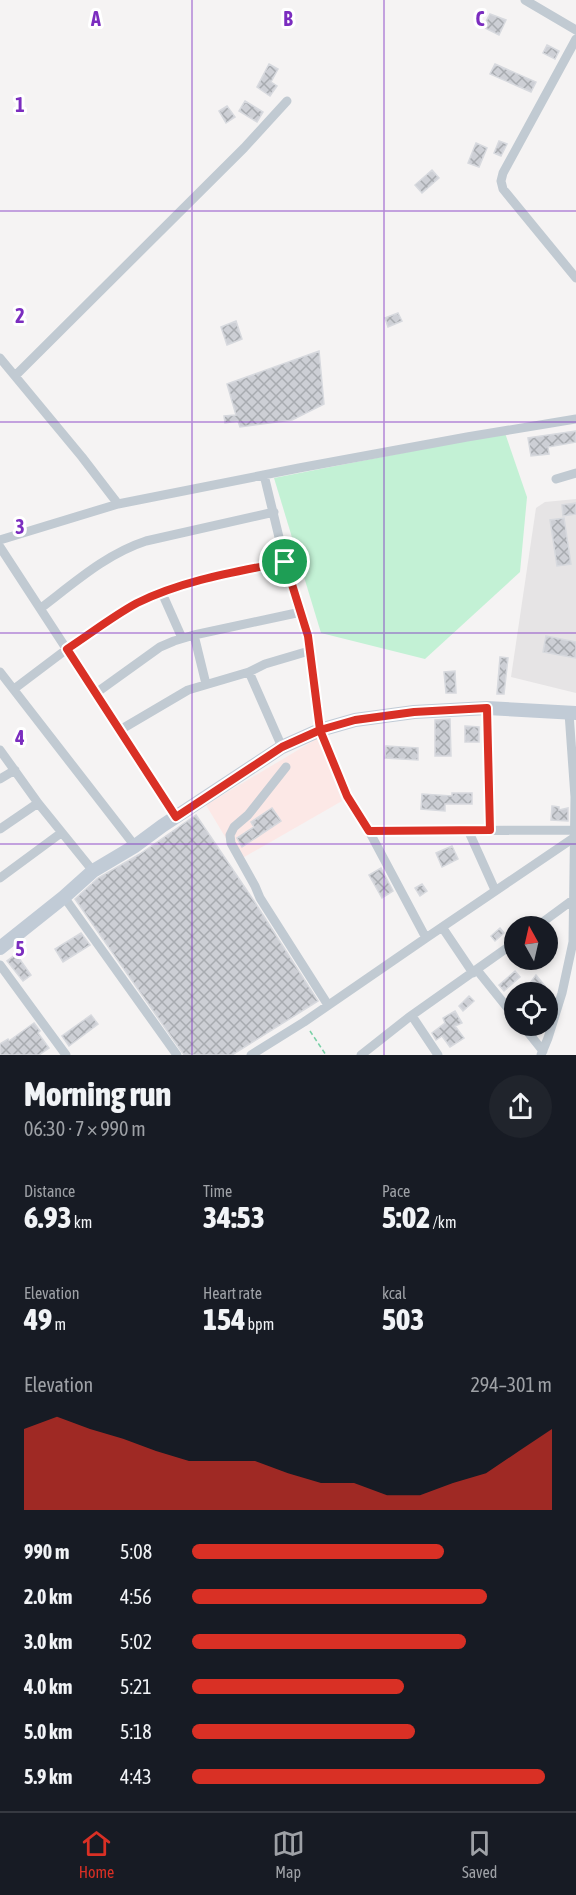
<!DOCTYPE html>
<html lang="en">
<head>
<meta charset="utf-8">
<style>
	body { margin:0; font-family:"Asap Condensed",sans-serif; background:#20242c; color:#f1f3f6; height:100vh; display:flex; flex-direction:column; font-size:22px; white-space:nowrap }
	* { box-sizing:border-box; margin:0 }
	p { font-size:20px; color:#9ea1a6 }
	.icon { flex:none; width:33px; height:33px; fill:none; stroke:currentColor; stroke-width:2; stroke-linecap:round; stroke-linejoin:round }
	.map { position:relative; height:1055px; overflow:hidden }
	.side { display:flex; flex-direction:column; background:#171b24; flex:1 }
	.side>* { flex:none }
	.needle { width:39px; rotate:352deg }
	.buttons { position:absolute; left:504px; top:916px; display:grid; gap:12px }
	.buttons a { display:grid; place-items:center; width:54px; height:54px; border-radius:50%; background:#171b24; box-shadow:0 3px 9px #0003; font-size:30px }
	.pin { position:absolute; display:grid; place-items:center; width:51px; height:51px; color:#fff; margin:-26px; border:3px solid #fff; border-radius:50%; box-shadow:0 2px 6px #0007 }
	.round { display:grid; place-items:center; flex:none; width:63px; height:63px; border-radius:32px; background:#20242c }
	.overview { display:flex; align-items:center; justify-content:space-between; height:102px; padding:0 24px }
	h1 { font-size:33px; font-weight:800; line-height:45px }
	.stats { display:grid; grid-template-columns:repeat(3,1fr); gap:9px; height:102px; padding:6px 24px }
	.stats div { display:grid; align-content:center }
	.stats b { font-size:30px; font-weight:800 }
	.stats small { font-size:16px; font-weight:400 }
	.stats p { font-size:16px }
	.chart { height:168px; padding:12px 24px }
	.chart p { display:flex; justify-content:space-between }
	.chart svg { width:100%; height:108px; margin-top:6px; fill:#d93025; opacity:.7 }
	ul { padding:0 24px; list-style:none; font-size:20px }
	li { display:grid; grid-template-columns:96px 72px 1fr; align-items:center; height:45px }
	li i { height:15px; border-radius:8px; background:#d93025 }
	.tabs { display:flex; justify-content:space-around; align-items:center; height:84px; border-top:2px solid #363941; background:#171b24; font-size:16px; color:#9ea1a6 }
	.tabs a { display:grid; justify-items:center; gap:3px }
	.tabs .current { color:#d93025 }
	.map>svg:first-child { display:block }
</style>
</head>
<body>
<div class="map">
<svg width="576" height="1055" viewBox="0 0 576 1055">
	<defs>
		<pattern id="building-cross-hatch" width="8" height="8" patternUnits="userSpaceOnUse" patternTransform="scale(1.5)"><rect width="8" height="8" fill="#cdcfd5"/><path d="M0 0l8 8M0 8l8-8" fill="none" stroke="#a8abb0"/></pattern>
	</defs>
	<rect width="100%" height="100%" fill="#f5f3f3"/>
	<path fill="#e6e4e5" d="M576,499V693L511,677L536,508L545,502Z"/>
	<path fill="#fce8e6" d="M318,738L342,801L239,860L206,805Z"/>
	<path fill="#c3f1d5" d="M505,433L527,497L520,572L425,659L321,633L274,478Z"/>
	<path fill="url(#building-cross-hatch)" stroke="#d7d9de" stroke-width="1.5" d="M490,14L506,20L499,35L483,27Z
		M547,45L559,51L555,59L543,53Z
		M269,64L278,69L271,82L277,86L270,96L257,87Z
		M495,64L536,82L531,92L490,74Z
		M245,101L263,112L257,122L239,111Z
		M227,106L235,117L226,123L219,111Z
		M499,141L507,144L501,156L494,153Z
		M476,143L487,148L479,167L468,163Z
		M432,170L439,178L422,193L415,185Z
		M398,313L402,321L388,327L385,318Z
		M236,321L242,339L227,345L221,327Z
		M319,351L324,404L292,420L240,427L238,421L225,423L224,416L236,415L227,384Z
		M576,431V442L548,447L549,454L531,456L528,438Z
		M576,503V514L563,516L562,505Z
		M564,518L571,564L557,566L550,520Z
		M546,636L576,642V658L543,652Z
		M500,657L508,658L504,694H497Z
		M455,671L456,693H446L444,672Z
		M450,719L451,756H435V720Z
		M465,726L479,727V742H465Z
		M386,746L418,748V760L385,758Z
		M452,793H472V804H445V811L421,809L422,794L452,796Z
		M552,806L559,807V810L568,808V821L551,820Z
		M272,808L281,821L242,847L237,838L254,827L251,822Z
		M196,815L254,901L318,1001L232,1055H184L75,899L98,878L140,854Z
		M452,846L458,859L442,867L436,853Z
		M381,868L393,891L382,898L369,875Z
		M422,884L427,891L420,896L415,888Z
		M500,928L504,933L495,941L491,936Z
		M81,933L90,945L63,962L55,949Z
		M16,954L31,975L23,981L7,961Z
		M515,971L520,977L504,991L499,985Z
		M536,975L545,986L537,992L530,983Z
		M469,996L474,1001L463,1011L459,1006Z
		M455,1011L462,1023L455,1026L464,1038L450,1047L442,1036L436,1040L432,1033L445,1023L443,1018Z
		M91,1015L98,1024L69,1046L62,1036Z
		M34,1023L40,1031L38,1033L49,1048L39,1055H0V1044L8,1039L9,1041Z"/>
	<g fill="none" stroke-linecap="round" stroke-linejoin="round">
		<path stroke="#7ad0a6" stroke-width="1.5" stroke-dasharray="4.5 3" stroke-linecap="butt" d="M310,1031L326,1055"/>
		<path stroke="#c1cad2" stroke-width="9" d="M525,0L576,30
			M576,39L503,173L501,181L503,189L576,278
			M0,358L82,457L118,504
			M15,376L244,148L287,101
			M556,479L576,473
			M0,540L118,504L299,468L467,437L576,419
			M0,547L176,817
			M162,593L182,638
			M41,608C74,583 106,554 146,541L274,512
			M194,635L206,684
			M0,672L135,846
			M249,672L282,747
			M14,689L67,649L137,603L201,579L285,562
			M96,693L160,647L174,641L194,635L301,612
			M487,708L490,830
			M120,730L188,690L249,672L265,664L309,651
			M0,750L38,803L93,871
			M286,767L248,815L234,827L230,835L231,843L255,886L260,898L328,1005
			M0,779L15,770
			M0,829L38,803
			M468,830L495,890
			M369,831L575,830
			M0,878L61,833
			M64,897L177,1055
			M442,927L473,973
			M536,927L574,899
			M426,938L575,837
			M0,965L66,1055
			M477,970L514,1016
			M412,1016L438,1055
			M523,1026L543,1051
			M251,1055L304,1022L426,938L369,831L347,796L320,730L308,636L285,562L264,475
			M361,1055L408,1018L514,943
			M541,1055L548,1038L562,993L573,942L575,797L569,713"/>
		<path stroke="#c1cbd6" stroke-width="14" d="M0,948L64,897L93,871L135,846L162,826L282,747L320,730L355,720L414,712L487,708L576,713"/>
	</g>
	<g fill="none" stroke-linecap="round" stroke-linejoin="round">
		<g stroke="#fff" stroke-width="12">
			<path id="route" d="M285,562C235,572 184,580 137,603C113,616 90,634 67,649L176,817L282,747L320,730L347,796L369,831L490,830L487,708L414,712L355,720L320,730L308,636L285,562"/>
		</g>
		<use href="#route" stroke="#d93025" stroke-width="8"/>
	</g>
	<path fill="none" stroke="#7b2cbf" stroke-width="1.5" stroke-opacity="0.55" d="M192,0V1055M384,0V1055M0,211H576M0,422H576M0,633H576M0,844H576"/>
	<g font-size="20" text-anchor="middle" font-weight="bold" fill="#7b2cbf" stroke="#fff" stroke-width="6" stroke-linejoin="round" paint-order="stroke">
		<text x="96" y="26">A</text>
		<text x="288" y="26">B</text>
		<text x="480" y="26">C</text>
		<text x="20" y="112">1</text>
		<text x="20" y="323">2</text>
		<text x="20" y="534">3</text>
		<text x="20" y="745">4</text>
		<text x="20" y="956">5</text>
	</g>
</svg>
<div class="buttons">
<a><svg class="needle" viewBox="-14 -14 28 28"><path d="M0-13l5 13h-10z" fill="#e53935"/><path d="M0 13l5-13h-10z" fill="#9ea1a6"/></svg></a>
<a><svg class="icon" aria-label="locate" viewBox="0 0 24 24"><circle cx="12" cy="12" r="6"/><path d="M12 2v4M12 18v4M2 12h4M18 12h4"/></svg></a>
</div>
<div class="pin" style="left:285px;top:562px;background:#1e9e55"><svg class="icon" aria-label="arrive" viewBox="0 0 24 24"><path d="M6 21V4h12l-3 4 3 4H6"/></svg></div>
</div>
<section class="side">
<div class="overview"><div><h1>Morning run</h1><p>06:30 · 7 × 990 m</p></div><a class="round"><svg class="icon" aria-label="share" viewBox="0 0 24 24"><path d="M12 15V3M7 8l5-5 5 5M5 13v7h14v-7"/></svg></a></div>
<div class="stats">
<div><p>Distance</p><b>6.93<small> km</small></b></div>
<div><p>Time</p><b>34:53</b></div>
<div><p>Pace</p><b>5:02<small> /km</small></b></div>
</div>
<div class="stats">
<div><p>Elevation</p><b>49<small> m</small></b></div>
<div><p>Heart rate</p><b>154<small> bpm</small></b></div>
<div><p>kcal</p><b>503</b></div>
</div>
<div class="chart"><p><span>Elevation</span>294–301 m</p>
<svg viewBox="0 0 160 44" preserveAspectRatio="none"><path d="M0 44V11L10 6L20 11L30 15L40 20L50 24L60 24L70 24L80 29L90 33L100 33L110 38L120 38L130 33L140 29L150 20L160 11V44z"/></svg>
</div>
<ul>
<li><b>990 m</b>5:08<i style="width:70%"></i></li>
<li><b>2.0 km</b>4:56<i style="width:82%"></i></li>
<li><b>3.0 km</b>5:02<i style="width:76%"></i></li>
<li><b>4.0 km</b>5:21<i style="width:59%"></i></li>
<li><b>5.0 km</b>5:18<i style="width:62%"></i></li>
<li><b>5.9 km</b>4:43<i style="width:98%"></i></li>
</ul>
</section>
<nav class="tabs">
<a class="current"><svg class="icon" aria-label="home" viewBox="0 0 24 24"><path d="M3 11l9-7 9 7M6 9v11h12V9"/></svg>Home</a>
<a><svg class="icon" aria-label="map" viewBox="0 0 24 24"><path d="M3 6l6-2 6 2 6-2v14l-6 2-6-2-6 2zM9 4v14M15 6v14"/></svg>Map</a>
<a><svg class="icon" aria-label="saved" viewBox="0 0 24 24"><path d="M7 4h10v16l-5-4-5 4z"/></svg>Saved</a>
</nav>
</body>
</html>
